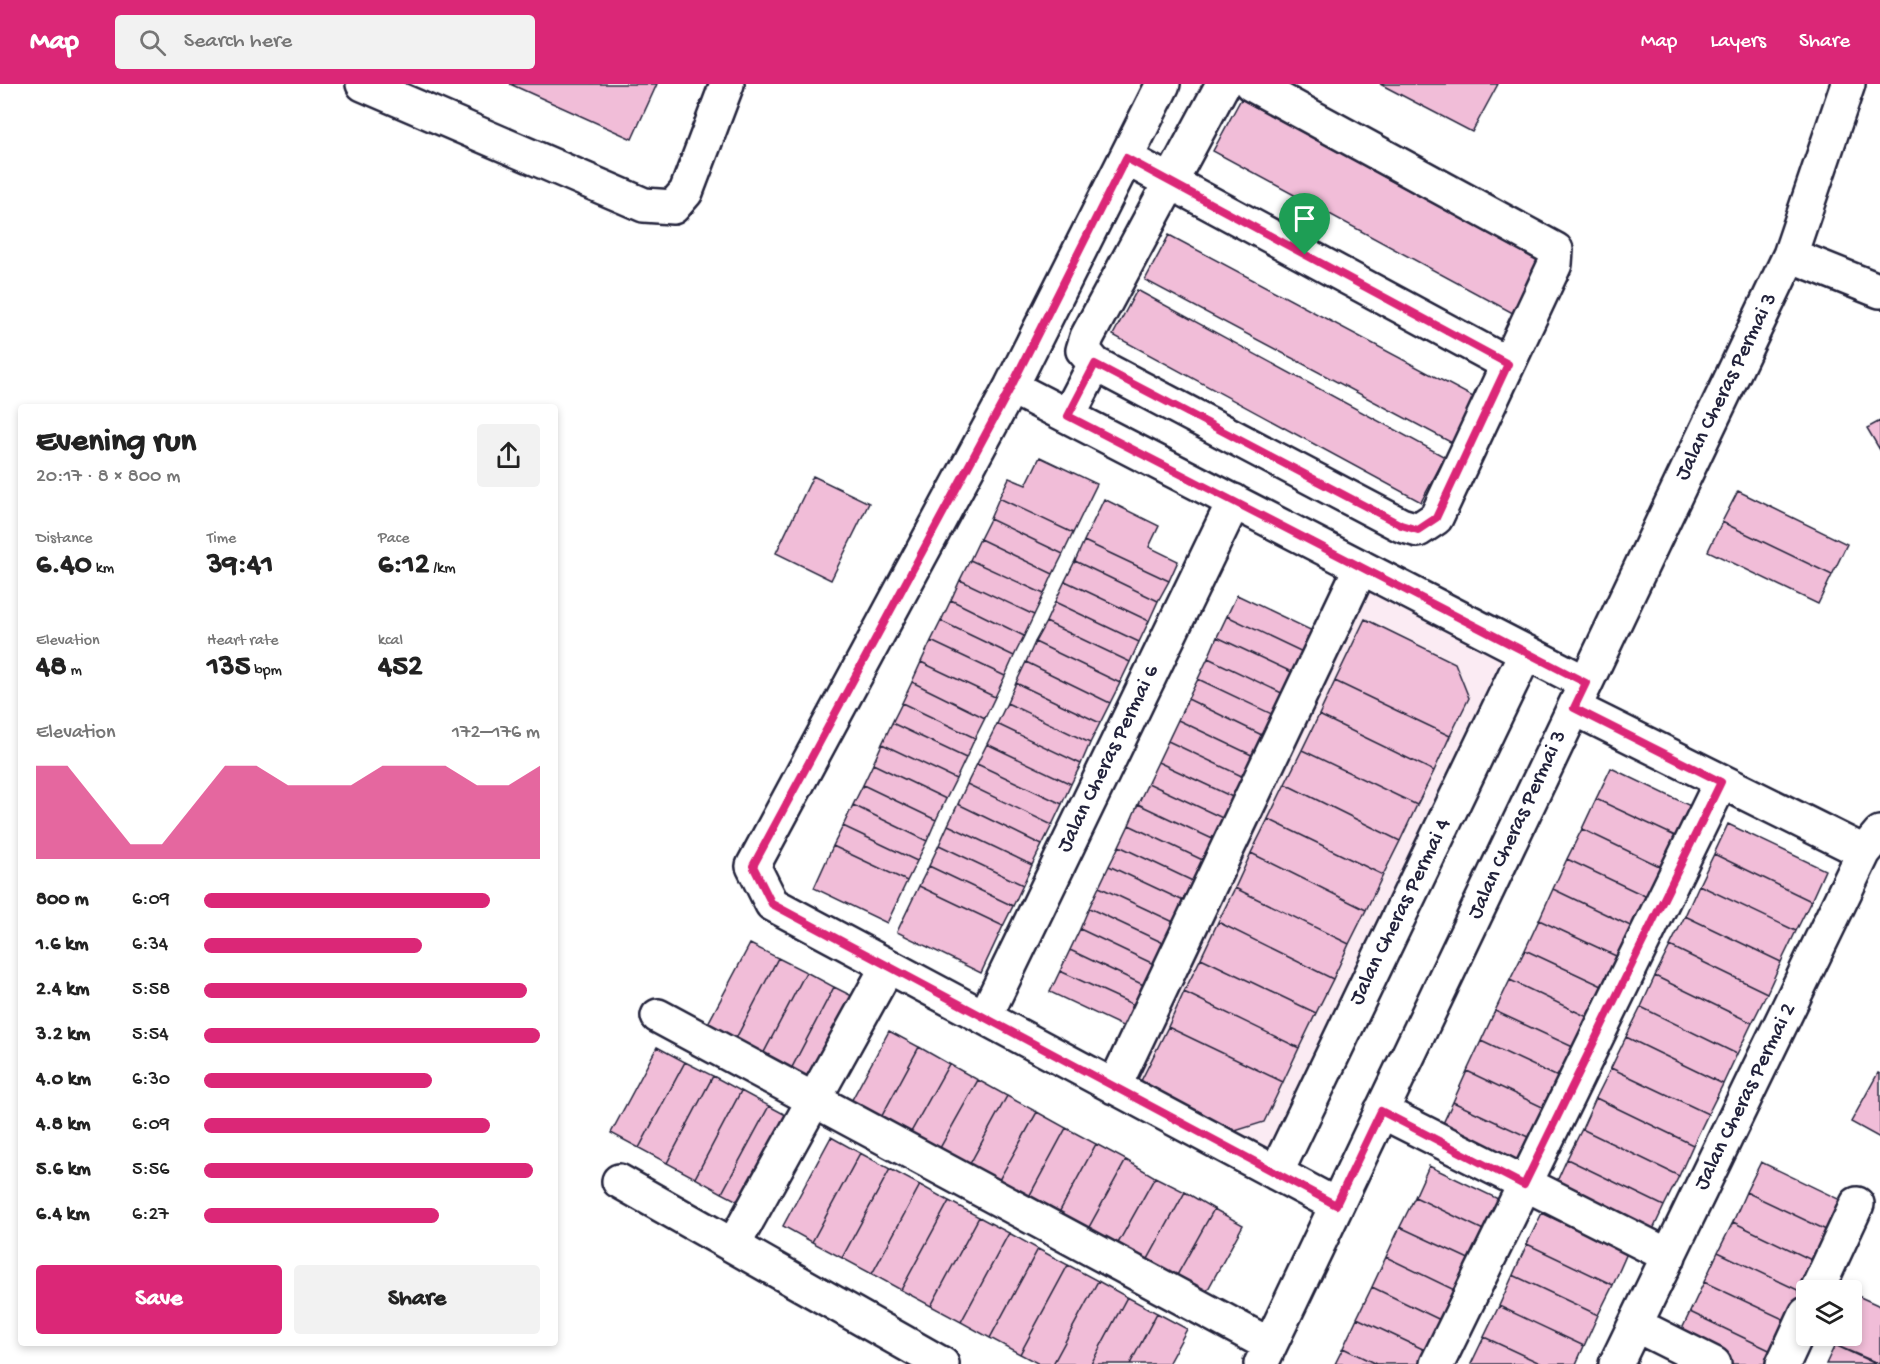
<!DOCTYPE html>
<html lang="en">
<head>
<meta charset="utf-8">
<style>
	body { margin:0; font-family:"Gochi Hand",sans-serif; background:#f2f2f2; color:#222; height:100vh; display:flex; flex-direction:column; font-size:22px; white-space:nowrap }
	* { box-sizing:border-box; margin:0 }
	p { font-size:20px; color:#767676 }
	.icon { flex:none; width:33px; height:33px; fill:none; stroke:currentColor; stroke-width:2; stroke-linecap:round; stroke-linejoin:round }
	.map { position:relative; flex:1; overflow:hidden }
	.sheet { position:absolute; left:18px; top:320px; width:540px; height:942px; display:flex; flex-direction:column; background:#fff; border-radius:6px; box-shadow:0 3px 9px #0003 }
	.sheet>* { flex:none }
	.buttons { position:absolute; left:1796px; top:1196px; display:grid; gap:12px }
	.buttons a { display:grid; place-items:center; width:66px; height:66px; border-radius:6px; background:#fff; box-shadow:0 3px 9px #0003; font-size:30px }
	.pin { position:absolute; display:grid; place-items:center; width:51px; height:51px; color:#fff; margin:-62px -26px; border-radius:50% 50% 50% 0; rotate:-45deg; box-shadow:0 0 6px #0007 }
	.pin .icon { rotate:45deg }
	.round { display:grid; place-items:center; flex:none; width:63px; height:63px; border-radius:6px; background:#f2f2f2 }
	.summary { display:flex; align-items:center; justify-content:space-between; height:102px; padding:0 18px }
	h1 { font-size:33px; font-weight:700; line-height:45px }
	.figures { display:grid; grid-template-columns:repeat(3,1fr); gap:9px; height:102px; padding:6px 18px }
	.figures div { display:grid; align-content:center }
	.figures b { font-size:30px; font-weight:700 }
	.figures small { font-size:16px; font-weight:400 }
	.figures p { font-size:16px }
	.chart { height:168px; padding:12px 18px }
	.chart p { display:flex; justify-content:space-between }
	.chart svg { width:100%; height:108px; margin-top:6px; fill:#db2777; opacity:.7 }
	.action { display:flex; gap:12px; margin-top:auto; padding:12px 18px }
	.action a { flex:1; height:69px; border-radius:6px; background:#db2777; color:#fff; font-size:24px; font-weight:700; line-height:69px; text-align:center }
	.action a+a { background:#f2f2f2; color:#222 }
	ul { padding:0 18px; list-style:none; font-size:20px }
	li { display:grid; grid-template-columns:96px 72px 1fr; align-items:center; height:45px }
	li i { height:15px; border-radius:8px; background:#db2777 }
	header { display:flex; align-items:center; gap:36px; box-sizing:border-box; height:84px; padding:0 30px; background:#db2777; color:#fff }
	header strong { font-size:28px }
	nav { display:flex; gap:33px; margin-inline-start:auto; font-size:21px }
	.search { width:420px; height:54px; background:#f2f2f2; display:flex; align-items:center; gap:15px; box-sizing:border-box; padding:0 21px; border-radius:6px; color:#767676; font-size:22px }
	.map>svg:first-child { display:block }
</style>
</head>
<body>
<header>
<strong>Map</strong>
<div class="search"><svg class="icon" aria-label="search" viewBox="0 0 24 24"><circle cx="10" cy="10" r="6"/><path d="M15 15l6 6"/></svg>Search here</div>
<nav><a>Map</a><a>Layers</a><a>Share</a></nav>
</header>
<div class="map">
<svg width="1880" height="1280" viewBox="0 0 1880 1280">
	<rect width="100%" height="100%" fill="#fff"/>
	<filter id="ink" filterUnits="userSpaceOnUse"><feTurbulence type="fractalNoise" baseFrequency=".0167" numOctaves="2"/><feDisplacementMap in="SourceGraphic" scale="12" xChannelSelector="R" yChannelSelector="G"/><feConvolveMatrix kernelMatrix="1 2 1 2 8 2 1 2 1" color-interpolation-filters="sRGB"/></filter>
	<g filter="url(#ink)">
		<path fill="#fbebf3" d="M1362,500L1508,575L1269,1072L1129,996Z"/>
		<path fill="#f1bdd8" stroke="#22223b" stroke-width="1.5" d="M510,0H657L632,55Z
			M1380,0H1498L1472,48Z
			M1241,15L1550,183L1522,234L1213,67Z
			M1169,151L1477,315L1454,360L1145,196Z
			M1137,206L1445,373L1421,418L1113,251Z
			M1880,337V366L1867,344Z
			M1040,373L1097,400L1073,449L999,414L1009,394L1026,401Z
			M813,392L869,419L831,496L776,469Z
			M1738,407L1847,460L1832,491L1722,438Z
			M999,414L1073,449L1063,470L990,435Z
			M1104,415L1159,442L1149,463L1178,477L1169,497L1084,457Z
			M990,435L1063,470L1053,490L980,455Z
			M1722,438L1832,491L1818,520L1708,467Z
			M980,455L1053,490L1044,510L970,476Z
			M1084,457L1169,497L1158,517L1075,477Z
			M970,476L1044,510L1034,531L960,496Z
			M1075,477L1158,517L1149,537L1065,497Z
			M960,496L1034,531L1024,552L951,516Z
			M1065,497L1149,537L1139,558L1055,518Z
			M1237,511L1319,550L1309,571L1227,532Z
			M951,516L1024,552L1014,572L941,537Z
			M1055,518L1139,558L1130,578L1046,538Z
			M1227,532L1309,571L1300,592L1217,553Z
			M1365,535L1455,579L1469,614L1450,652L1335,597Z
			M941,537L1014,572L1005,592L931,557Z
			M1046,538L1130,578L1120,599L1035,558Z
			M1217,553L1300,592L1290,613L1208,574Z
			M931,557L1005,592L995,613L921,578Z
			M1035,558L1120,599L1110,619L1026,578Z
			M1208,574L1290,613L1280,634L1198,595Z
			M921,578L995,613L985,634L912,598Z
			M1026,578L1110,619L1100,639L1016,599Z
			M1198,595L1280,634L1270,655L1188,615Z
			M1335,597L1450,652L1434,687L1319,631Z
			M912,598L985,634L975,654L902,619Z
			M1016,599L1100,639L1090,659L1007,619Z
			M1188,615L1270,655L1260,675L1178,636Z
			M902,619L975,654L966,674L892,639Z
			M1007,619L1090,659L1081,680L997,640Z
			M1319,631L1434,687L1417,721L1302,666Z
			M1178,636L1260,675L1250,696L1168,657Z
			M892,639L966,674L956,695L882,660Z
			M997,640L1081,680L1071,700L987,660Z
			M1168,657L1250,696L1241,717L1158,678Z
			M882,660L956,695L946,715L873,680Z
			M987,660L1071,700L1062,720L977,680Z
			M1302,666L1417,721L1400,757L1285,700Z
			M1158,678L1241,717L1231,738L1148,699Z
			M873,680L946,715L936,736L863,701Z
			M977,680L1062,720L1052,741L967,700Z
			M1611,684L1703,728L1688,758L1596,715Z
			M1148,699L1231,738L1221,759L1138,720Z
			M967,700L1052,741L1042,761L958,720Z
			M1285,700L1400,757L1383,791L1268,735Z
			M863,701L936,736L927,757L853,721Z
			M1596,715L1688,758L1674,789L1582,745Z
			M958,720L1042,761L1032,781L948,741Z
			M1138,720L1221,759L1211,780L1129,741Z
			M853,721L927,757L917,777L843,742Z
			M1268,735L1383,791L1366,826L1251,769Z
			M1728,740L1825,786L1811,817L1714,770Z
			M948,741L1032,781L1023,801L939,761Z
			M1129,741L1211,780L1201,801L1119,762Z
			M843,742L917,777L907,797L833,762Z
			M1582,745L1674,789L1660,819L1567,775Z
			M939,761L1023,801L1013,822L929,782Z
			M833,762L907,797L887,839L814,804Z
			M1119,762L1201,801L1192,821L1109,782Z
			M1251,769L1366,826L1349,860L1235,804Z
			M1714,770L1811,817L1796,847L1699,801Z
			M1567,775L1660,819L1645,849L1553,805Z
			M929,782L1013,822L1003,842L919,802Z
			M1109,782L1192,821L1182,842L1099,803Z
			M1699,801L1796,847L1781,878L1685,832Z
			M919,802L1003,842L981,889L897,848Z
			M1099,803L1182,842L1172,863L1089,824Z
			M1235,804L1349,860L1333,895L1218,838Z
			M1553,805L1645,849L1631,879L1539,836Z
			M1089,824L1172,863L1162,884L1080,845Z
			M1685,832L1781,878L1767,909L1670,862Z
			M1539,836L1631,879L1617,909L1525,866Z
			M1218,838L1333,895L1316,929L1201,874Z
			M1080,845L1162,884L1152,905L1070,866Z
			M750,860L778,874L732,962L704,947Z
			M1670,862L1767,909L1752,939L1655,892Z
			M1070,866L1152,905L1143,925L1060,887Z
			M1525,866L1617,909L1602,940L1510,896Z
			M778,874L806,888L760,976L732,962Z
			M1201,874L1316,929L1299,964L1184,908Z
			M1060,887L1143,925L1133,947L1050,908Z
			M806,888L834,903L788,991L760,976Z
			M1655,892L1752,939L1737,970L1641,923Z
			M1510,896L1602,940L1588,970L1495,927Z
			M834,903L862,917L816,1005L788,991Z
			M1184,908L1299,964L1283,998L1168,943Z
			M1641,923L1737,970L1723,1000L1626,953Z
			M1495,927L1588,970L1573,1000L1481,957Z
			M1168,943L1283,998L1264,1038L1232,1048L1138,1003Z
			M889,947L919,963L877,1041L847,1025Z
			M1626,953L1723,1000L1708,1030L1611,984Z
			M1481,957L1573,1000L1559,1031L1467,987Z
			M657,963L685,978L639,1064L611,1049Z
			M919,963L949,980L906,1057L877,1041Z
			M685,978L713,992L667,1079L639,1064Z
			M949,980L978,996L935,1073L906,1057Z
			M1611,984L1708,1030L1693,1061L1596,1014Z
			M1467,987L1559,1031L1545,1061L1453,1018Z
			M1878,989L1880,990V1054L1851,1038Z
			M713,992L741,1007L695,1094L667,1079Z
			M978,996L1007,1012L965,1089L935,1073Z
			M741,1007L769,1022L722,1109L695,1094Z
			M1007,1012L1037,1028L994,1105L965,1089Z
			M1596,1014L1693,1061L1679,1092L1582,1045Z
			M1453,1018L1545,1061L1531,1092L1439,1048Z
			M769,1022L797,1037L751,1124L722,1109Z
			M1037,1028L1066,1044L1024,1122L994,1105Z
			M1066,1044L1096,1060L1054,1138L1024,1122Z
			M1582,1045L1679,1092L1664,1122L1567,1075Z
			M831,1053L860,1069L812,1158L783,1142Z
			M1096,1060L1126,1076L1083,1154L1054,1138Z
			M860,1069L890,1085L842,1174L812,1158Z
			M1567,1075L1664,1122L1650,1152L1553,1106Z
			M1126,1076L1155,1093L1112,1170L1083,1154Z
			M1761,1078L1857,1124L1843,1154L1746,1108Z
			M1429,1082L1517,1124L1502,1155L1415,1113Z
			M890,1085L920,1101L872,1190L842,1174Z
			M1155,1093L1185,1108L1142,1186L1112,1170Z
			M920,1101L949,1117L901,1206L872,1190Z
			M1185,1108L1214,1125L1171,1202L1142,1186Z
			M1746,1108L1843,1154L1828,1184L1733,1138Z
			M1415,1113L1502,1155L1488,1184L1400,1143Z
			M949,1117L979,1133L931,1222L901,1206Z
			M1214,1125L1243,1141L1201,1218L1171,1202Z
			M1542,1129L1627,1169L1613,1201L1527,1160Z
			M979,1133L1009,1149L961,1238L931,1222Z
			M1733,1138L1828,1184L1806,1210L1718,1168Z
			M1400,1143L1488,1184L1473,1215L1386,1173Z
			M1009,1149L1038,1165L990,1254L961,1238Z
			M1527,1160L1613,1201L1598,1231L1513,1191Z
			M1038,1165L1068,1181L1020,1270L990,1254Z
			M1718,1168L1806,1210L1800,1243L1704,1198Z
			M1386,1173L1473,1215L1459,1245L1372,1203Z
			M1068,1181L1098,1197L1053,1280H1039L1020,1270Z
			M1513,1191L1598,1231L1584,1262L1499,1222Z
			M1098,1197L1127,1213L1091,1280H1053Z
			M1704,1198L1800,1243L1786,1274L1690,1228Z
			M1372,1203L1459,1245L1444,1275L1357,1234Z
			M1858,1212L1880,1222V1280L1835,1261L1839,1251H1851V1226Z
			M1127,1213L1157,1229L1130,1280H1091Z
			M1499,1222L1584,1262L1576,1280H1542L1484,1253Z
			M1690,1228L1786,1274L1783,1280H1721L1676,1258Z
			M1157,1229L1187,1245L1168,1280H1130Z
			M1357,1234L1444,1275L1442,1280H1376L1343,1264Z
			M1484,1253L1542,1280H1471Z
			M1835,1261L1876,1280H1826Z
			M1343,1264L1376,1280H1335Z"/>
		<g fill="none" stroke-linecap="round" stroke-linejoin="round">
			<g stroke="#22223b" stroke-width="38">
				<path id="minor" d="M363,0L644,121L673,123L686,108L727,0
					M1163,0L1011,303L753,782L772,820L1336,1121
					M1223,0L1087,253L1083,266L1095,280L1401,441L1418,446L1436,434L1555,180L1556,166L1251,0
					M1126,74L1508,280
					M1790,171L1880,207
					M1011,303L1586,599
					M1068,332L1095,280
					M1574,624L1864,768
					M658,932L1270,1261
					M985,933L1234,417
					M1114,1003L1361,483
					M1381,1027L1669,1172
					M1276,1089L1526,568
					M619,1097L942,1280
					M734,1160L888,882
					M1817,1206L1857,1120
					M1636,1241L1714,1280
					M1261,1280L1790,171L1848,0
					M1437,1280L1721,698
					M1616,1280L1864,768L1880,749
					M1783,1280L1806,1230"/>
			</g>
			<use href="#minor" stroke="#fff" stroke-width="33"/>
		</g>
	</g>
	<g fill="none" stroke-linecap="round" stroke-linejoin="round" filter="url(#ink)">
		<g stroke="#fff" stroke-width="12">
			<path id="route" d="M1126,74L1508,280L1436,434L1418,446L1401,441L1095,280L1068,332L1586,599L1574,624L1721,698L1524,1101L1381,1027L1336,1121L772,820L753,782L1011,303Z"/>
		</g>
		<use href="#route" stroke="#db2777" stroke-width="8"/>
	</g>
	<g text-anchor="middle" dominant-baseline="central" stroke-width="6" stroke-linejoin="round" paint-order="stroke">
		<g font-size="22" fill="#22223b" stroke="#fff">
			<text transform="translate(1727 303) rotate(-64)">Jalan Cheras Permai 3</text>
			<text transform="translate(1109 675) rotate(-64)">Jalan Cheras Permai 6</text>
			<text transform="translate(1518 741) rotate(-65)">Jalan Cheras Permai 3</text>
			<text transform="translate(1401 828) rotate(-64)">Jalan Cheras Permai 4</text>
			<text transform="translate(1746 1013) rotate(-64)">Jalan Cheras Permai 2</text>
		</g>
	</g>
</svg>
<div class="buttons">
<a><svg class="icon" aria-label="layers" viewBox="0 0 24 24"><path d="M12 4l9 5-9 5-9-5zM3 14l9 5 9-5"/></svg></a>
</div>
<div class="pin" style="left:1305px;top:171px;background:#1e9e55"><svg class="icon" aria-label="arrive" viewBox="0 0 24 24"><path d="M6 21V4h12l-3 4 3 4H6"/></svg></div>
<section class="sheet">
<div class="summary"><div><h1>Evening run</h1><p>20:17 · 8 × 800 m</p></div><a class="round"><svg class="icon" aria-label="share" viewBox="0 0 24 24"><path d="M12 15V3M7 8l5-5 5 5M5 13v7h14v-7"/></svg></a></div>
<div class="figures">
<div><p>Distance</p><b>6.40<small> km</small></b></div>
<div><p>Time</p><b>39:41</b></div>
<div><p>Pace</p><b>6:12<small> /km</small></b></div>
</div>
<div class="figures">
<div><p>Elevation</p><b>48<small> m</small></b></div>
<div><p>Heart rate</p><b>135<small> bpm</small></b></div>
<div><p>kcal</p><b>452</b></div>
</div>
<div class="chart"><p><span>Elevation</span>172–176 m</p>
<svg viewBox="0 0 160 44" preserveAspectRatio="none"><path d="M0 44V6L10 6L20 22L30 38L40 38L50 22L60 6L70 6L80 14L90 14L100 14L110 6L120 6L130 6L140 14L150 14L160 6V44z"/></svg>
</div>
<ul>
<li><b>800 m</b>6:09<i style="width:85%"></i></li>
<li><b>1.6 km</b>6:34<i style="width:65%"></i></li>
<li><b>2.4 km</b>5:58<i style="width:96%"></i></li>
<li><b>3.2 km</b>5:54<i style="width:100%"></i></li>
<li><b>4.0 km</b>6:30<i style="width:68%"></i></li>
<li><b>4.8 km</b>6:09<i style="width:85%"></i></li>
<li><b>5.6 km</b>5:56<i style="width:98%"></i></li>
<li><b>6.4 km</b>6:27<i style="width:70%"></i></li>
</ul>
<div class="action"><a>Save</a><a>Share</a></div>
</section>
</div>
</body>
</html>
